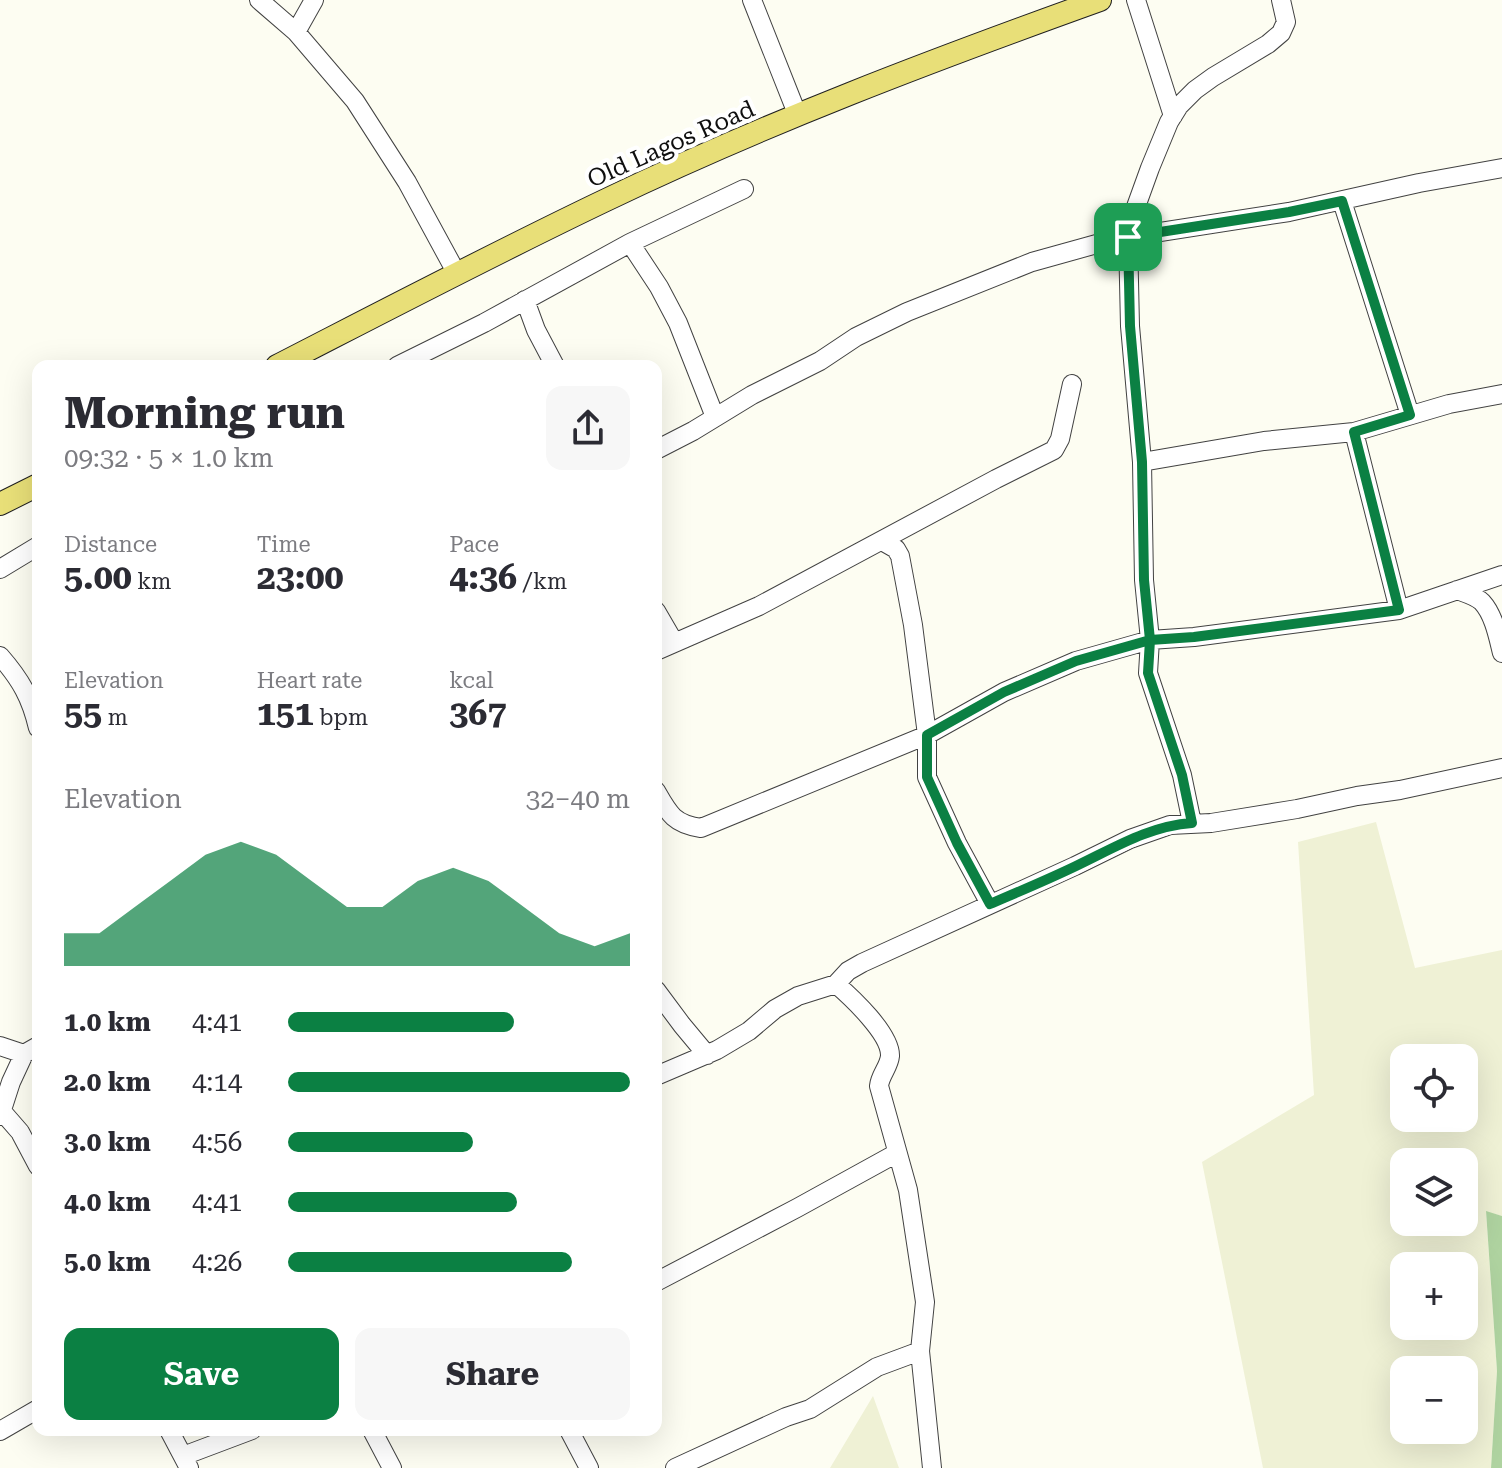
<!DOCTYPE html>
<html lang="en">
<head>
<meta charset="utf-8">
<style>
	body { margin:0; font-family:"Roboto Serif",serif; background:#f7f7f7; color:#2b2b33; height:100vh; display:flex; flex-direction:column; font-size:30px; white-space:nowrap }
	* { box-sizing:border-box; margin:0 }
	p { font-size:26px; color:#7c7c81 }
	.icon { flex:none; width:44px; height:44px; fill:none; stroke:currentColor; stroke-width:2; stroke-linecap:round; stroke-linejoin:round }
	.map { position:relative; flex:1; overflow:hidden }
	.sheet { position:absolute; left:32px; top:360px; width:630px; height:1076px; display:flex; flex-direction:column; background:#fff; border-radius:16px; box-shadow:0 8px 32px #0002 }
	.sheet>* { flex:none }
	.fabs { position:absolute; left:1390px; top:1044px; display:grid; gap:16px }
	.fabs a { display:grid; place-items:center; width:88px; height:88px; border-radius:16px; background:#fff; box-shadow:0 8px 32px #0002; font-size:40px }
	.pin { position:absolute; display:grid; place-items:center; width:68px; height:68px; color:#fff; margin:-34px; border-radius:16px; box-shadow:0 4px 12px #0006 }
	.round { display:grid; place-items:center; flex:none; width:84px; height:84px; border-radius:16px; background:#f7f7f7 }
	.summary { display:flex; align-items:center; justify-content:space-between; height:136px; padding:0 32px }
	h1 { font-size:44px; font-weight:700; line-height:60px }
	.figures { display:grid; grid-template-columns:repeat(3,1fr); gap:12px; height:136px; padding:8px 32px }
	.figures div { display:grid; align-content:center }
	.figures b { font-size:34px; font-weight:700 }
	.figures small { font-size:22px; font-weight:400 }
	.figures p { font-size:22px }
	.chart { height:224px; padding:16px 32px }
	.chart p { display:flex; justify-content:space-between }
	.chart svg { width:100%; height:144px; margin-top:8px; fill:#0b8043; opacity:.7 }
	.cta { display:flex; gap:16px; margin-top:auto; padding:16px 32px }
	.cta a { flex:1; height:92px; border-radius:16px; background:#0b8043; color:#fff; font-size:32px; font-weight:700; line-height:92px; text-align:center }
	.cta a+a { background:#f7f7f7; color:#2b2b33 }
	ul { padding:0 32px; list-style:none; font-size:26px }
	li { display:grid; grid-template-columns:128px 96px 1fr; align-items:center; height:60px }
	li i { height:20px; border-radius:10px; background:#0b8043 }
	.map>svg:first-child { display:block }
</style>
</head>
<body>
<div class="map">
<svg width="1502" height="1468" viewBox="0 0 1502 1468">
	<rect width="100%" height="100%" fill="#fdfdf2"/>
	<path fill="#eff1d5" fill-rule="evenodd" d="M1376,822L1415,968L1502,950V1216L1486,1212L1497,1371L1491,1468H1263L1202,1162L1314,1095L1298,842ZM1404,1058H1464V1118H1404ZM1404,1162H1464V1222H1404ZM1404,1266H1464V1326H1404ZM1404,1370H1464V1430H1404Z
		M873,1396L899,1468H830Z"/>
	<path fill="#afd3a0" d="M1486,1211L1502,1216V1468H1491L1497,1371Z"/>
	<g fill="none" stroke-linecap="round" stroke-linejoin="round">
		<g stroke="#424242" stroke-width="20">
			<path id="minor" d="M259,0L296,32L355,101L407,182L457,274
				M752,0L798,116
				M1136,0L1173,116
				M296,32L314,0
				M1342,201L1410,415
				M630,243L659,287L678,323L715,417
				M525,300L536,330L555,366
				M397,366L484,323L630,243L744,189
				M1354,432L1399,610
				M656,450L693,431L752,395L820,361L856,337L907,312L1032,262L1104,242H1120L1128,237L1289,212L1419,183L1502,168
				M1142,462L1264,441L1354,432L1449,404L1502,394
				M882,541L896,549L900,556L913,625L927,735V777L957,843L990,904
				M0,569L38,546
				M1457,590C1465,593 1476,596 1482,602C1494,615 1498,637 1502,653
				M656,611L674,642
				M656,651L759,606L996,479L1054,450L1060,439L1072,384
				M0,656C21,680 31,698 38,728
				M656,791C669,814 674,824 701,828L927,735L1004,692L1076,661L1150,640L1194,637L1399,610L1502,575
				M1192,823L1182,775L1148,673L1150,640L1144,580L1142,462L1130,326L1128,237L1133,215L1150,168L1169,122L1179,106L1195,90L1213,77L1268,44L1281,33L1286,22L1281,0
				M836,984C851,997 891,1034 890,1056C889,1067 880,1075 879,1086L908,1190L925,1302L920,1351L932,1468
				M656,990L682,1025L707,1055
				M0,1046L24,1054
				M656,1076L717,1050L749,1031L775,1009L798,996L836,984L848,971L862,963L1075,866L1130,839L1170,825L1211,823L1297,809L1357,796L1400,790L1502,768
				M0,1109L20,1132L38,1166
				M0,1116L11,1082L24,1054L38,1046
				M656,1282L797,1208L897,1153
				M169,1430L189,1468
				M372,1430L392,1468
				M569,1430L589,1468
				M0,1431L38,1409
				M183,1456L252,1430
				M675,1468L786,1417L810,1409L877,1367L920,1351"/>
		</g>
		<g stroke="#202020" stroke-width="24">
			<path id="major" d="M277,366C386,310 495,253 606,200C766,123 933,60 1100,0
				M0,504L38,485"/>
		</g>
		<use href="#minor" stroke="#fff" stroke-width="18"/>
		<use href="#major" stroke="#e8df78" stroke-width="22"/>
	</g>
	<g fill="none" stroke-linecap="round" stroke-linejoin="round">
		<g stroke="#fff" stroke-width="16">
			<path id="route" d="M1128,237L1130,326L1142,462L1144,580L1150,640L1076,661L1004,692L927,735V777L957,843L990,904C1018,892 1047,880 1076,866C1114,848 1149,826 1192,823L1182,775L1148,673L1150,640L1194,637L1399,610L1354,432L1410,415L1342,201L1289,212L1128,237"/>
		</g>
		<use href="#route" stroke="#0b8043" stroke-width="10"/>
	</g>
	<g text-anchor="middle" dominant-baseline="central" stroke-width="8" stroke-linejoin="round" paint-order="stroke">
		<g font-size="24" fill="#0f0f0f" stroke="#fff">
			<text transform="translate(671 144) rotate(-24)">Old Lagos Road</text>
		</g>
	</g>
</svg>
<div class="fabs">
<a><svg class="icon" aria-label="locate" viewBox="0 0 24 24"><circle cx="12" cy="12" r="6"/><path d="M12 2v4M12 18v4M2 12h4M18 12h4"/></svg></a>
<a><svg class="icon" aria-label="layers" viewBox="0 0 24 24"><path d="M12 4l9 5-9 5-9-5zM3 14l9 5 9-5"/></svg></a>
<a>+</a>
<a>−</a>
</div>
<div class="pin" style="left:1128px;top:237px;background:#1e9e55"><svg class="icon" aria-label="arrive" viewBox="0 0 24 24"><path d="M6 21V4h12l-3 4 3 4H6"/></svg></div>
<section class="sheet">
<div class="summary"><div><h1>Morning run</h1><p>09:32 · 5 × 1.0 km</p></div><a class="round"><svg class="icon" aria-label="share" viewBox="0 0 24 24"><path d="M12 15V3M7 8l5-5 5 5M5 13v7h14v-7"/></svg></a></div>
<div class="figures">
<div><p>Distance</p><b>5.00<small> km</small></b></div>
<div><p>Time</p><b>23:00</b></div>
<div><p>Pace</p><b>4:36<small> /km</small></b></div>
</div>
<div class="figures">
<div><p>Elevation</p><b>55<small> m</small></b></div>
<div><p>Heart rate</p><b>151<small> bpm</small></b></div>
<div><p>kcal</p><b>367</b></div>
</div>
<div class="chart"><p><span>Elevation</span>32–40 m</p>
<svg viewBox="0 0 160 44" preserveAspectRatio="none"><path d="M0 44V34L10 34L20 26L30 18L40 10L50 6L60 10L70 18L80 26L90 26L100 18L110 14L120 18L130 26L140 34L150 38L160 34V44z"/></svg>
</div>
<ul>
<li><b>1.0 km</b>4:41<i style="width:66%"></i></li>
<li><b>2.0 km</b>4:14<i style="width:100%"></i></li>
<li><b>3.0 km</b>4:56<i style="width:54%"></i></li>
<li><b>4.0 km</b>4:41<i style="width:67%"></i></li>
<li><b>5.0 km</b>4:26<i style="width:83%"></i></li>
</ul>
<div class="cta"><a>Save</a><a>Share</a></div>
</section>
</div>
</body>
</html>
